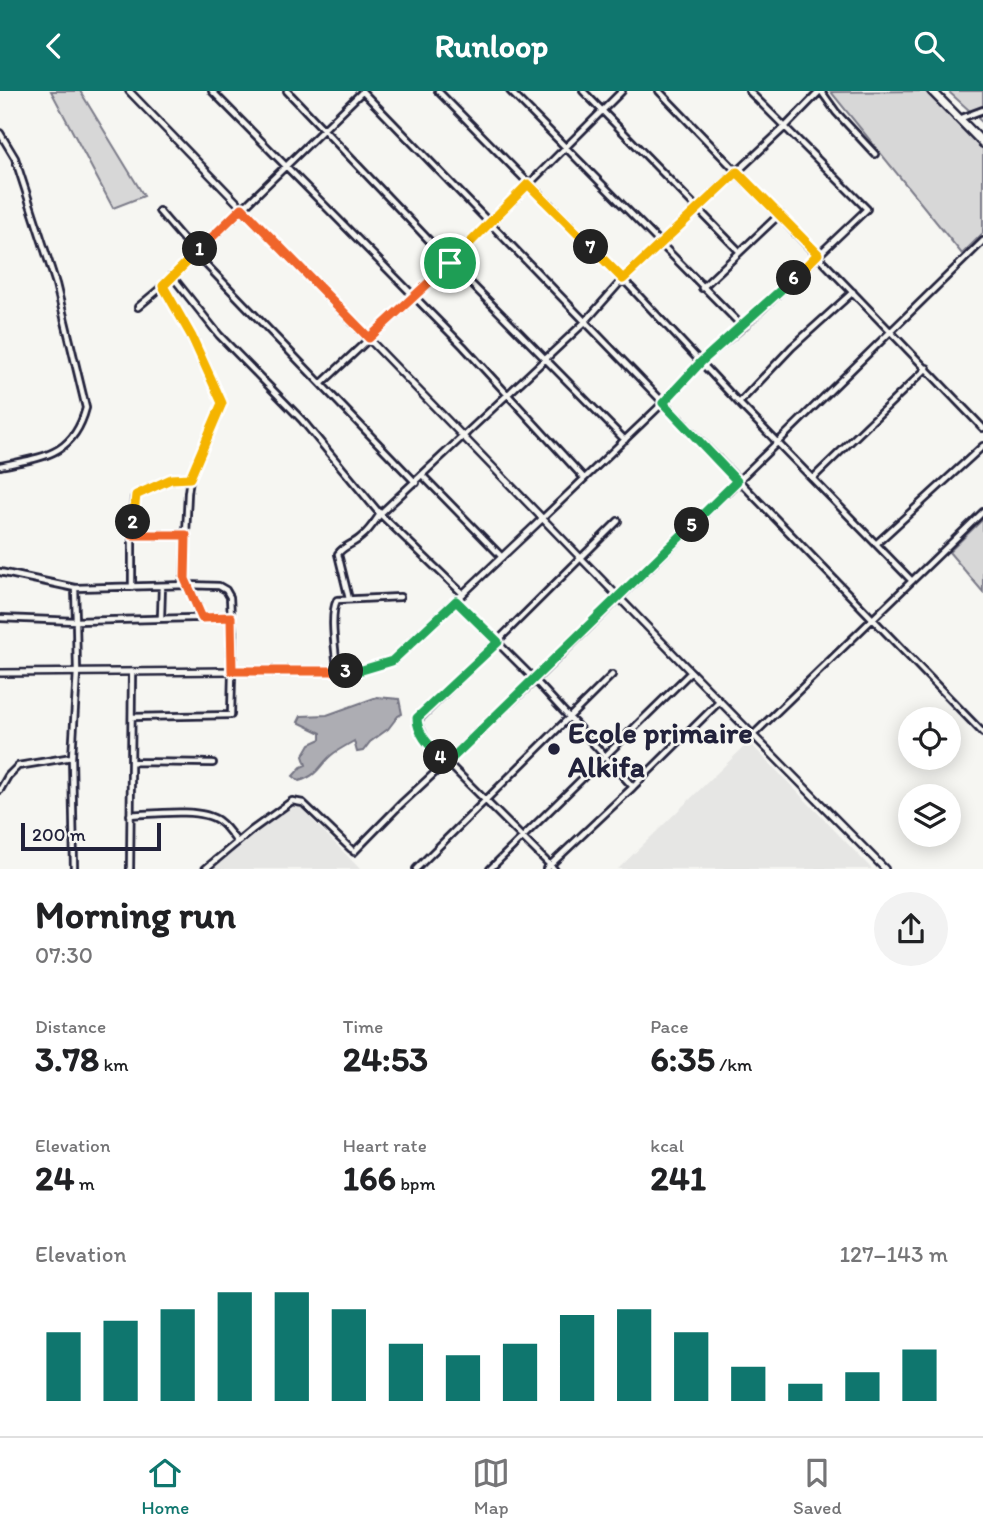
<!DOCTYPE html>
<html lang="en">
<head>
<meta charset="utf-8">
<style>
	body { margin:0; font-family:Itim,sans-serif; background:#f2f2f2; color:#202124; height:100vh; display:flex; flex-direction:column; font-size:26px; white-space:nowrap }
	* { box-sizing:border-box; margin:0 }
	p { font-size:23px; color:#757577 }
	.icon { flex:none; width:38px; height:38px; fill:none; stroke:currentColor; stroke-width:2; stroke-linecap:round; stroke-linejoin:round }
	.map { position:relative; height:778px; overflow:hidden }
	.panel { display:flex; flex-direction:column; background:#fff; flex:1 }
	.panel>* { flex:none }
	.fabs { position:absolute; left:898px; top:616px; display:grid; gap:14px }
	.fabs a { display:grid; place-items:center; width:63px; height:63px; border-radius:50%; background:#fff; box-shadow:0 4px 18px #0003; font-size:35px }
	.scale { position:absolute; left:21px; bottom:18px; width:140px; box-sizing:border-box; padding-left:7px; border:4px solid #22223b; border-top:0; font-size:19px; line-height:24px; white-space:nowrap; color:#22223b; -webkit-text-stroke:5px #f6f6f2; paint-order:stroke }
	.pin { position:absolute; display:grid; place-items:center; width:60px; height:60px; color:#fff; margin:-30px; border:4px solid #fff; border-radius:50%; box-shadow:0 2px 7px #0007 }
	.km { position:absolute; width:35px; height:35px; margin:-18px; border-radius:50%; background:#222; color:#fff; font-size:19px; line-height:35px; text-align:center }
	.round { display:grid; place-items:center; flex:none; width:74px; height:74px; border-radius:37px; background:#f2f2f2 }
	.headline { display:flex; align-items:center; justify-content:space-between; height:119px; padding:0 35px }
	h1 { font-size:38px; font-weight:700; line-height:52px }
	.figures { display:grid; grid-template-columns:repeat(3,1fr); gap:10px; height:119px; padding:7px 35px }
	.figures div { display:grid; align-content:center }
	.figures b { font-size:35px; font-weight:700 }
	.figures small { font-size:19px; font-weight:400 }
	.figures p { font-size:19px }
	.chart { height:196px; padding:14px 35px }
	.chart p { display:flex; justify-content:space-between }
	.chart svg { width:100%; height:126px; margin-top:7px; stroke:#0f766e; stroke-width:6 }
	header { display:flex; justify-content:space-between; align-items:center; height:91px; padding:0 35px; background:#0f766e; color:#fff; font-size:32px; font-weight:700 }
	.tabs { display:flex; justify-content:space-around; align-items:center; height:98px; border-top:2px solid #e0e0e0; background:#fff; font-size:19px; color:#757577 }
	.tabs a { display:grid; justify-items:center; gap:4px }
	.tabs .on { color:#0f766e }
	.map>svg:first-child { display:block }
</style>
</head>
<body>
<header><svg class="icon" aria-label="back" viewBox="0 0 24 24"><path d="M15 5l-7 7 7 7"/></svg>Runloop<svg class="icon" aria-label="search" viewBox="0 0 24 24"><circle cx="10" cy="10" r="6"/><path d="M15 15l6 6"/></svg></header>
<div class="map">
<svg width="983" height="778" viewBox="0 0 983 778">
	<rect width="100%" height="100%" fill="#f6f6f2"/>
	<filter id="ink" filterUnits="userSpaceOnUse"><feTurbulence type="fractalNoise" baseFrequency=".0143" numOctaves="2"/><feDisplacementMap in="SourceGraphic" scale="14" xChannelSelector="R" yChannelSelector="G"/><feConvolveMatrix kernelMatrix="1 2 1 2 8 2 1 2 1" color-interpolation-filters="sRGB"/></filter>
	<g filter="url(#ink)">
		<path fill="#e6e6e4" d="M749,651L872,778H618L654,743Z
			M294,710L360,778H213Z"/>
		<path fill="#d7d7d7" stroke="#7c7c89" stroke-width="2" d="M51,0H80L144,105L113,117Z
			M925,0L983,58V142L962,163L831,1Z
			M948,0H983V32Z
			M983,428V501L949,461Z"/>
		<path fill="#adadb3" stroke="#757583" stroke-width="2" d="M377,606L399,608L402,623L398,625L388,638L370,651L363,660L357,661L354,650C347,654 340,658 334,662C319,673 320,684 299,690L293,685L301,676L306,674L303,665L310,653L321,648V642L298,631L301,625L327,624Z"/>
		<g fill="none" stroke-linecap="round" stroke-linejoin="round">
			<g stroke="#22223b" stroke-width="10">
				<path id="street" d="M212,0L463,255L584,387
					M287,0L443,164L625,349
					M362,0L983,642
					M438,0L623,188L739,312L912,490
					M510,0L743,236
					M583,0L739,160
					M659,0L983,337
					M821,0L836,21L875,63
					M959,28L983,19
					M0,42L15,67L56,193L86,317C73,366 41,366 0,375
					M159,120L196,163L416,392
					M172,185L219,244L302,329L380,423L463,503
					M163,195L192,246L222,312L190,387L188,402L184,484L202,527
					M702,197L780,123
					M138,216L163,195L362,1
					M321,293L450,172L622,0
					M739,312L792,256L853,201
					M423,385L502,466
					M813,387L927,277
					M543,427L663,312L701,271L743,236L867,118L749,0
					M132,444L134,407L136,404L171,388L190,387
					M876,453L983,355
					M0,481L75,497L188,494L219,495L226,499L230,506L231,526
					M132,496V444H186
					M75,497L76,530L231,526L233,540L231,624L132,626
					M349,508L338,463C343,455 354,453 361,446C369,440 374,432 380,423L585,231L623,188L785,36L820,0
					M456,510L535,589L633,696
					M161,526L162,495
					M0,527L76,530L77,581L72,666L74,778
					M337,580C336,561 329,525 337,509L400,506
					M753,644L983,421
					M132,671L213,672
					M0,699L8,685L18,675L72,666
					M130,724C152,723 201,716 219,730C226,735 232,744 237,751
					M354,761L401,713L535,589L983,150
					M130,778L132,581
					M205,778L252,739L292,710L303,712L351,758
					M416,778L612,584
					M490,778L691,581
					M546,778L633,696L720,610
					M554,778L426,650L417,630L618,430"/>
			</g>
			<g stroke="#22223b" stroke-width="10">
				<path id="secondary" d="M129,0L691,581L885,778
					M0,582L362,579L392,570L543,427"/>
			</g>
			<g stroke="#22223b" stroke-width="12">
				<path id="highway" d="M932,0L983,52"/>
			</g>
			<use href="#street" stroke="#f6f6f2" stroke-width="4.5"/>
			<use href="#secondary" stroke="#f6f6f2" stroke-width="5"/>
			<use href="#highway" stroke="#f6f6f2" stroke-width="7"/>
		</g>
	</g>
	<g fill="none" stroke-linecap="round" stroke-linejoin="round" filter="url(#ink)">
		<g stroke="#fff" stroke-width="14">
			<path id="split-1" d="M200,158L242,117L369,247L450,172"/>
		</g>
		<g stroke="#fff" stroke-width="14">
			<path id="split-2" d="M133,431L136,404L171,388L190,387L222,312L192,246L163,195L200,158"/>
		</g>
		<g stroke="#fff" stroke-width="14">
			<path id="split-3" d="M133,431L132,444H186L185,488L202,527L231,526L232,580H346"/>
		</g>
		<g stroke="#fff" stroke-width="14">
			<path id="split-4" d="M346,580L362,579L392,570L456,510L498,551L417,627C417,643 430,655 441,666"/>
		</g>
		<g stroke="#fff" stroke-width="14">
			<path id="split-5" d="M441,666L447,672L692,434"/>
		</g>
		<g stroke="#fff" stroke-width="14">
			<path id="split-6" d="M692,434L737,390L663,312L701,271L794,187"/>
		</g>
		<g stroke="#fff" stroke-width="14">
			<path id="split-7" d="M591,156L623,188L737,81L818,163L794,187"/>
		</g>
		<g stroke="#fff" stroke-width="14">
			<path id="split-8" d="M450,172L528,93L591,156"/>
		</g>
		<use href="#split-1" stroke="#f0652b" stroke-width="9"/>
		<use href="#split-2" stroke="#f5b400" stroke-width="9"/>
		<use href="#split-3" stroke="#f0652b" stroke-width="9"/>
		<use href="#split-4" stroke="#22a559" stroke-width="9"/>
		<use href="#split-5" stroke="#22a559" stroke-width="9"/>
		<use href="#split-6" stroke="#22a559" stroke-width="9"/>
		<use href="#split-7" stroke="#f5b400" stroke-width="9"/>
		<use href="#split-8" stroke="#f5b400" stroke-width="9"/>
	</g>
	<circle fill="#22223b" stroke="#f6f6f2" stroke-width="2.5" cx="554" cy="658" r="7"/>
	<g text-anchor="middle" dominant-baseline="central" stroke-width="5" stroke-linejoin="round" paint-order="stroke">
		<g font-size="30" font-weight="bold" fill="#22223b" stroke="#f6f6f2" text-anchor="start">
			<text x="568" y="641">Ecole primaire<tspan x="568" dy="34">Alkifa</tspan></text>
		</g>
	</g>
</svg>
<div class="fabs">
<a><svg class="icon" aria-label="locate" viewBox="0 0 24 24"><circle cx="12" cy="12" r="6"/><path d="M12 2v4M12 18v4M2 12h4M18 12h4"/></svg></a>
<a><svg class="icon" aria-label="layers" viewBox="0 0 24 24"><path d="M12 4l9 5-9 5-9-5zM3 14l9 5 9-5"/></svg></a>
</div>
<div class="scale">200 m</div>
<div class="pin" style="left:450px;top:172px;background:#1e9e55"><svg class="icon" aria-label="arrive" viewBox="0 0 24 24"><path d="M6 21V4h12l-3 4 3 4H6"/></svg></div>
<b class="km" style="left:200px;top:158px">1</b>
<b class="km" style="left:133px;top:431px">2</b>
<b class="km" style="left:346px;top:580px">3</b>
<b class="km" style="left:441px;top:666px">4</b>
<b class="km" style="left:692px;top:434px">5</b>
<b class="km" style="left:794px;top:187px">6</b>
<b class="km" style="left:591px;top:156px">7</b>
</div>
<section class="panel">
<div class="headline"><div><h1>Morning run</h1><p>07:30</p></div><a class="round"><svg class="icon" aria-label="share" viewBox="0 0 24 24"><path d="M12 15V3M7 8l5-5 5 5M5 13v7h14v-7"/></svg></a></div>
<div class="figures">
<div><p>Distance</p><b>3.78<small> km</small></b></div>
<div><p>Time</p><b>24:53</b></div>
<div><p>Pace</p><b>6:35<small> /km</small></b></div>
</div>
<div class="figures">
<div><p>Elevation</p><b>24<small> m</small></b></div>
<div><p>Heart rate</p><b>166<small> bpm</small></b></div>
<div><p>kcal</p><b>241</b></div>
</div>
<div class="chart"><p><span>Elevation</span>127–143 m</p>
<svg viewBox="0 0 160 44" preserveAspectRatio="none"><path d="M5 44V20M15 44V16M25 44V12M35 44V6M45 44V6M55 44V12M65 44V24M75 44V28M85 44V24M95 44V14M105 44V12M115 44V20M125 44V32M135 44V38M145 44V34M155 44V26"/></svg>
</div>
</section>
<nav class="tabs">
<a class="on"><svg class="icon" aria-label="home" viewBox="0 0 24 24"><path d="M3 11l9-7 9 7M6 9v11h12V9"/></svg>Home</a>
<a><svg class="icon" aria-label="map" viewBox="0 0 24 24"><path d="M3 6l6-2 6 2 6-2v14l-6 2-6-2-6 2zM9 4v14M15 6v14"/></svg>Map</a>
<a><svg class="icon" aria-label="saved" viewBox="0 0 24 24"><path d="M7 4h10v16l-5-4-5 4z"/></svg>Saved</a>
</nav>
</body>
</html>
